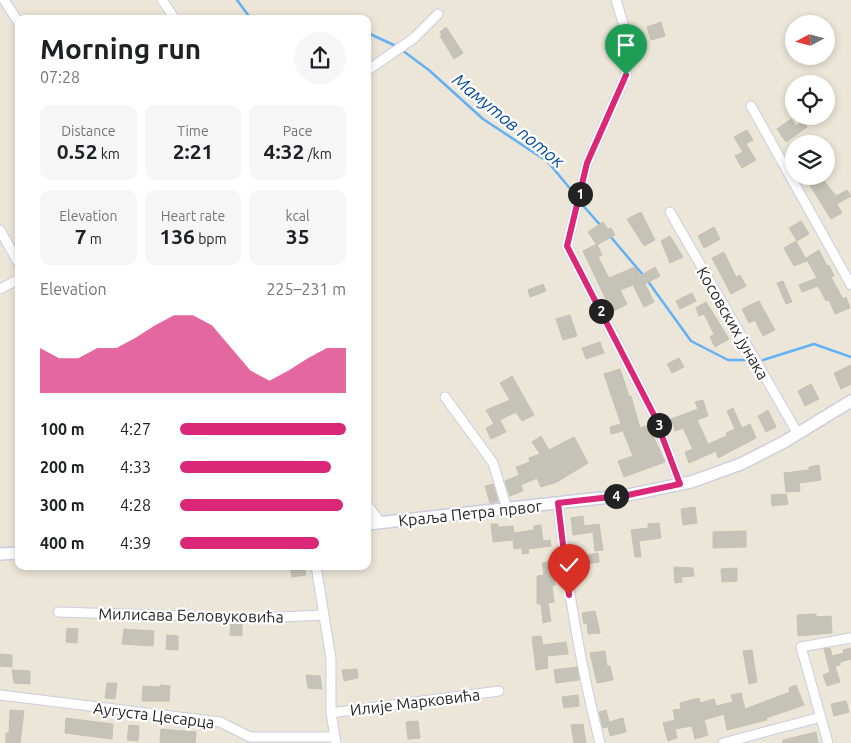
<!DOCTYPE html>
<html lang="en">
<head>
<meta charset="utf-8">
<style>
	body { margin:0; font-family:Ubuntu,sans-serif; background:#f6f6f6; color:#202124; height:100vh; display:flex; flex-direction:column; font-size:19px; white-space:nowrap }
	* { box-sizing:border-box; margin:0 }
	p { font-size:16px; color:#757577 }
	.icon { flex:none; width:28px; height:28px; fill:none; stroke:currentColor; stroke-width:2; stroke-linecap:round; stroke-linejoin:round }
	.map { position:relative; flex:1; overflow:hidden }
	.sheet { position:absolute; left:15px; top:15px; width:356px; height:555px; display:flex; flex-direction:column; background:#fff; border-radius:10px; box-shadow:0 2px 8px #0003 }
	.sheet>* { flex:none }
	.needle { width:32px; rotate:263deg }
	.controls { position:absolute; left:785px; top:15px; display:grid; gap:10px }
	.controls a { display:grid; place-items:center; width:50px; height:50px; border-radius:50%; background:#fff; box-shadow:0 2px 8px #0003; font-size:25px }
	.pin { position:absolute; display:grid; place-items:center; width:42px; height:42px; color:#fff; margin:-51px -21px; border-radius:50% 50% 50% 0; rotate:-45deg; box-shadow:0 0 5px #0007 }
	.pin .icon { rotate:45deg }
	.km { position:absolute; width:25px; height:25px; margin:-12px; border-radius:50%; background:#222; color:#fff; font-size:14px; line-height:25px; text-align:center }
	.round { display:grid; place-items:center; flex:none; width:52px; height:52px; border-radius:26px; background:#f6f6f6 }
	.overview { display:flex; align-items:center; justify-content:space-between; height:85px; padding:0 25px }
	h1 { font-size:28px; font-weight:600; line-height:38px }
	.stats { display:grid; grid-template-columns:repeat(3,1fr); gap:8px; height:85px; padding:5px 25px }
	.stats div { display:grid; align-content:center; border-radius:10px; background:#f6f6f6; text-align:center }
	.stats b { font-size:21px; font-weight:600 }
	.stats small { font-size:14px; font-weight:400 }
	.stats p { font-size:14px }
	.chart { height:140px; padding:10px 25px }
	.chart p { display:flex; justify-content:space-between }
	.chart svg { width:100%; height:90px; margin-top:5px; fill:#db2777; opacity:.7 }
	ul { padding:0 25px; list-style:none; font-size:16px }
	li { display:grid; grid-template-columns:80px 60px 1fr; align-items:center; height:38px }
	li i { height:12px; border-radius:6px; background:#db2777 }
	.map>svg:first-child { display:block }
</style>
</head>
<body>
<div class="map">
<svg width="851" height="743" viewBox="0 0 851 743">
	<rect width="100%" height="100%" fill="#ebe6d7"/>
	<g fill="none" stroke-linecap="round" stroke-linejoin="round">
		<path stroke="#63b1f4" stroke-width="2.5" d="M237,0L251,19
			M368,33L398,47
			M402,50L430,71L483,119L548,162L577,197
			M580,202L601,226
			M610,236L643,275
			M647,280L691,341L728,360H747
			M763,360L814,344L851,357"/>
	</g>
	<path fill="#c5c2b7" stroke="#c6c2b1" d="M661,22L665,36L651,40L647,27Z
		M446,27L463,53L454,59L440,36L442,35L440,32Z
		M791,119L796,126L803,121L807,127L786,142L777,129Z
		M747,130L753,140L746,144L756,160L742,168L735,156L743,152L734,137Z
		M804,176H820L836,196L847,190L851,196L837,204L842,213L831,219Z
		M641,212L655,240L644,246L627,219Z
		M801,221L809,234L797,241L789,228Z
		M603,222L608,229L611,228L615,235L597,245L588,232Z
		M714,227L720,239L704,248L698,236Z
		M670,236L683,257L670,263L661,241Z
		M796,241L807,261L794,266L784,248Z
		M597,244L602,255L598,257L609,278L635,267L640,276L655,267L660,276L645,284L654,302L644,307L633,285L620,290L627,304L612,312L583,251Z
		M819,250L827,266L829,265L834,276L831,277L843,299L846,297L850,308L835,314L829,300L826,301L818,286L802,292L799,285L817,278L806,258Z
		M724,252L736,277L740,275L746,286L731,294L712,258Z
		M783,281L792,302L786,304L777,283Z
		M543,284L546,291L530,297L528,290Z
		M692,293L696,301L680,309L676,301Z
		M759,301L775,330L763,336L755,320L749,323L742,309Z
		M706,302L729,339L715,347L710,337L714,334L704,314L699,316L696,308Z
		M570,315L577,336L563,340L556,319Z
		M600,342L604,353L586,359L582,348Z
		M679,358L684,367L672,373L667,364Z
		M851,365V384L841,389L834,373Z
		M620,369L629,396H631L640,428L648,425L665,462L624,477L618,461L633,456L623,431L611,434L610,427L621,424L604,374Z
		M512,376L534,415L522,421L516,412L500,420L506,432L491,439L486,428L494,424L486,410L510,400L500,383Z
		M811,384L819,399L805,406L798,391Z
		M703,400L708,416L697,420L708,444L727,436L726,433L735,429L727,411L733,408L742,428L750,424L756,438L718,458L716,451L689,463L685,452L693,449L683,428L675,431L671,419L698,409L695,402Z
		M768,410L776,427L766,432L758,416Z
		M541,436L549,450L574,437L588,463L557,482L541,487L537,478L521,485L523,491L510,496L505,481L519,475L516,467L530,462L529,458L540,454L532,442Z
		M819,465L821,480L799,483L800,491L786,492L784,473L809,470V467Z
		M493,484L498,501L490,503L485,486Z
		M786,494L788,504L772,506L771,495Z
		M695,507L697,523L683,525L681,509Z
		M583,516L584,526L599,524L603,550L595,551L593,532L573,535L571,518Z
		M659,523L661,538L639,541L641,557H635L631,530L648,528V524Z
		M491,524H498V527L513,526L514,533L534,530V526L541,525L543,541L550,540L551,546L528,549L529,553L522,554V548L514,549L513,540L493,542Z
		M746,531V547L713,548V532Z
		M598,553L599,562L579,565L578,557Z
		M552,561L555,585L552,586L554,602L548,603L551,621L543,623L541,604H537V576L544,575L542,563Z
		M290,566H304L306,575L292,577Z
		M674,567L693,568L694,576L681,577L682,582L675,583Z
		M737,568V581L722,582L721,569Z
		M595,611L600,633L588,634L587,623L584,624L582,613Z
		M816,614V617L831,616L832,633L798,636L797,615Z
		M231,623L242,624V636L230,635Z
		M67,628L78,629L77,643L66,642Z
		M124,629L154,631L153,646L122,644Z
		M167,635L178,636V650L166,649Z
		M541,636L543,645L566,642L568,654L547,656L548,668L536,670L532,637Z
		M830,648L832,656L844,653L843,650L851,648V659L840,662V665L835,666L840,682L827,686L823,675L830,672L824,649Z
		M752,650L757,682L749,684L743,651Z
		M605,651L607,666H610L613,680L597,683L590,653Z
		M0,654L12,655V667L0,666Z
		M577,667L579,680L556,683L554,670Z
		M357,669L358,678L344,681L342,670Z
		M12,670L30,671V684L14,683Z
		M306,675L320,676L322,689L308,688Z
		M107,683H117L115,699L105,698Z
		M160,685L170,686L169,701H142L143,686L160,687Z
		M796,685L804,705L766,718L767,720L727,730L724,714L704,720L708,735L695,739L692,726L675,729L677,738L668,741L663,723L675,720L673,710L681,709L680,703L699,698L700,703L714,699L716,706L733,702L731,695L741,693L745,709L790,692L789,688Z
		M578,695L579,706L564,708L562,697Z
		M846,701L849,712L834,716L831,704Z
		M10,710L24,711L20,743H6V733H9Z
		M606,710L609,722L623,718L626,732L610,736L608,727L603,728L599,712Z
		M66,718L113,724L112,739L65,733Z
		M418,721L420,738L408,739L406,722Z
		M583,724L586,743H574L571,725Z
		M129,725L139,726L138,741L127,740Z
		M161,729L196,732L195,743H160Z
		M816,732L818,743H783V740Z"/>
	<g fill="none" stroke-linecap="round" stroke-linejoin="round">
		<g stroke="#cccce1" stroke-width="11">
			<path id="minor" d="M4,0L19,23
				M162,0L175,19
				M616,0L623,23L626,75L587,163L567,246L654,415L680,484
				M368,70L414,38L438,14
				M751,106L851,285
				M670,212L798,434
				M0,230L19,264
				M0,289L19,279
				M445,397L493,463L507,509
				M558,503C567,585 580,664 600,743
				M368,506L380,522
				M316,566L331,659V713L336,743
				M58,612L259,618L324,615
				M0,695L220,722L250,737H335
				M331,713L499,691
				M723,743L821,717
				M828,743L801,647L851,638"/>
		</g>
		<g stroke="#cccce1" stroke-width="14">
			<path id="tertiary" d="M368,524L628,495L691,482L741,464L784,442L851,401
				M0,554L19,553"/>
		</g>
		<use href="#minor" stroke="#fff" stroke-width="9"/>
		<use href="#tertiary" stroke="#fff" stroke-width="11"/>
	</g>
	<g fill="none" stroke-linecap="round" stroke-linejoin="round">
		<g stroke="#fff" stroke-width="10">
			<path id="route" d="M569,595L558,503L628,495L680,484L654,415L567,246L587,163L626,75"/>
		</g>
		<use href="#route" stroke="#db2777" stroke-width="6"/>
	</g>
	<g text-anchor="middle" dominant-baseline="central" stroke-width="4.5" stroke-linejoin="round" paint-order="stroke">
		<g font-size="16" fill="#272727" stroke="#fff">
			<text transform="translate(733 323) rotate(60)">Косовских јунака</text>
			<text transform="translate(470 513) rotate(-6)">Краља Петра првог</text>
			<text transform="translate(191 615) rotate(1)">Милисава Беловуковића</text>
			<text transform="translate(415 702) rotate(-7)">Илије Марковића</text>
			<text transform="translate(154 715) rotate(7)">Аугуста Цесарца</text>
		</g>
		<g font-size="18" font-style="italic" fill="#074b9b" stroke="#fff">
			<text transform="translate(509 120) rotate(39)">Мамутов поток</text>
		</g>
	</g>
</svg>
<div class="controls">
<a><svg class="needle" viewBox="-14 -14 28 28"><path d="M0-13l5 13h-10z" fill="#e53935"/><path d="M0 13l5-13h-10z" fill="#757577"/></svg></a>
<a><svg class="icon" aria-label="locate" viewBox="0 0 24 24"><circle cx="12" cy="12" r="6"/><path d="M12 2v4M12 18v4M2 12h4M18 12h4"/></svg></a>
<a><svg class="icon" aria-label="layers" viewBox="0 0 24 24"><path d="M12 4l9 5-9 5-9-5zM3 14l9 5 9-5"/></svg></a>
</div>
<div class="pin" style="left:626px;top:75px;background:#1e9e55"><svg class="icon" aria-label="arrive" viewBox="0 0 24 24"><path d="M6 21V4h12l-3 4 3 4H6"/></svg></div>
<div class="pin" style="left:569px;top:595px;background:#d93025"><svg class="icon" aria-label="check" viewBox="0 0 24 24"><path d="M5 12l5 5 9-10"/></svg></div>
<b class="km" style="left:580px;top:194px">1</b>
<b class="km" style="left:601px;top:311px">2</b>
<b class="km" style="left:659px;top:425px">3</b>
<b class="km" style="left:616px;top:496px">4</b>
<section class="sheet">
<div class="overview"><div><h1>Morning run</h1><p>07:28</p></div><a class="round"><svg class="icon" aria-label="share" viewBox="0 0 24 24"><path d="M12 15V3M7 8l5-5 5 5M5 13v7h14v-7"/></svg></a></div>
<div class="stats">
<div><p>Distance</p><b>0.52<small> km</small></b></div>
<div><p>Time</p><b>2:21</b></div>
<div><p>Pace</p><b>4:32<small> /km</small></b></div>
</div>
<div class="stats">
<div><p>Elevation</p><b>7<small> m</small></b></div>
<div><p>Heart rate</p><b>136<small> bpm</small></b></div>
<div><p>kcal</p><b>35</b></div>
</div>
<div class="chart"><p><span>Elevation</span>225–231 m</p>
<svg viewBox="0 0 160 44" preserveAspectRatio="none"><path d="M0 44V22L10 27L20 27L30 22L40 22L50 17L60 11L70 6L80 6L90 11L100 22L110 33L120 38L130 33L140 27L150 22L160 22V44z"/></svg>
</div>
<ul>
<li><b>100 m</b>4:27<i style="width:100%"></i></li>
<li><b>200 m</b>4:33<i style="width:91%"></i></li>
<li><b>300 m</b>4:28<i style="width:98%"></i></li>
<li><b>400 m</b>4:39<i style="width:84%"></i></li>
</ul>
</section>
</div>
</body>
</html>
